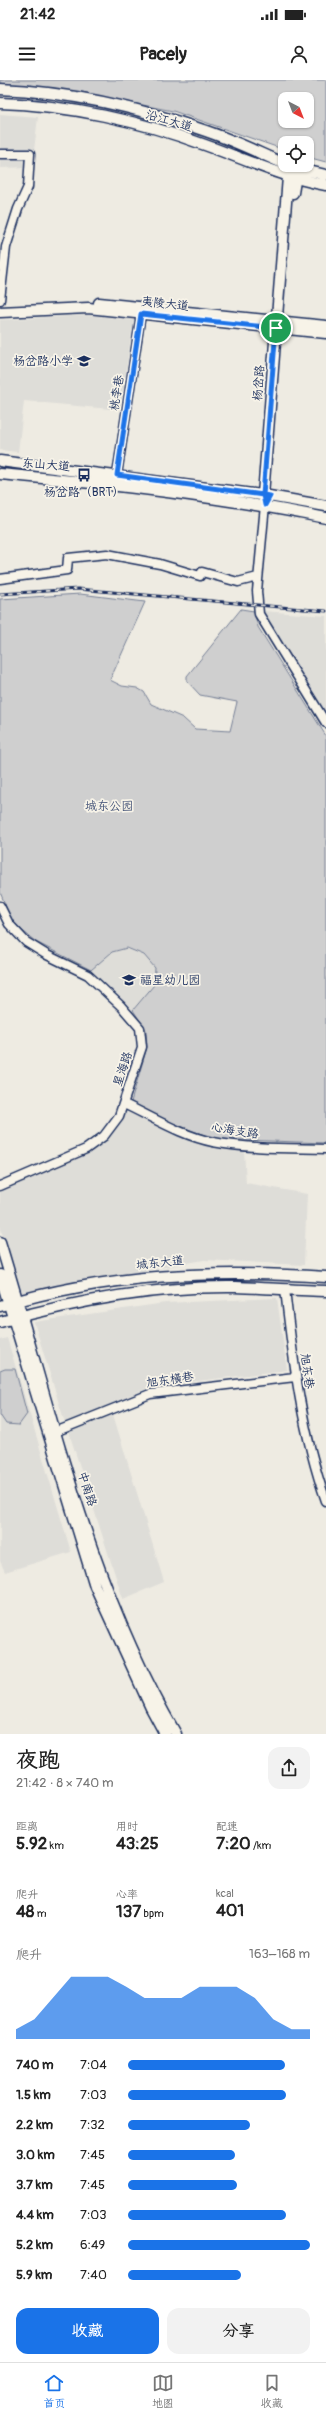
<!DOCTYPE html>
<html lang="zh">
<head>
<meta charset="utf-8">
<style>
	body { margin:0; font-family:Pangolin,"LXGW WenKai TC",sans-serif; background:#f2f2f2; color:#222; height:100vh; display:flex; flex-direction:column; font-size:15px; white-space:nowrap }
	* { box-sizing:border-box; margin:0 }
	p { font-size:13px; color:#767676 }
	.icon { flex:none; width:22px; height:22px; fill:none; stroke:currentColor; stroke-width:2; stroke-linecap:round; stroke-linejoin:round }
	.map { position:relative; height:1654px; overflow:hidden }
	.drawer { display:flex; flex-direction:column; background:#fff; flex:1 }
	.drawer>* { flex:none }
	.needle { width:26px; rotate:138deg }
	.fabs { position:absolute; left:278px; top:12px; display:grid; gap:8px }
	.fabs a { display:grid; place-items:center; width:36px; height:36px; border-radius:8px; background:#fff; box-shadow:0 1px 3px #0004; font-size:20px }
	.pin { position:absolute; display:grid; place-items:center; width:34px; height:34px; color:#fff; margin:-17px; border:2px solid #fff; border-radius:50%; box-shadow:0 1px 4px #0007 }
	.round { display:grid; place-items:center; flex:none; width:42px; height:42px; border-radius:12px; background:#f2f2f2 }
	.head { display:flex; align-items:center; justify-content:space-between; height:68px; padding:0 16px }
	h1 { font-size:22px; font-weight:700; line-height:30px }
	.stats { display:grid; grid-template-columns:repeat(3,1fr); gap:6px; height:68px; padding:4px 16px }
	.stats div { display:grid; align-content:center }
	.stats b { font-size:17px; font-weight:700 }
	.stats small { font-size:11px; font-weight:400 }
	.stats p { font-size:11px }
	.chart { height:112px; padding:8px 16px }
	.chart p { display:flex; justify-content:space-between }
	.chart svg { width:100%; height:72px; margin-top:4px; fill:#1a73e8; opacity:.7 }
	.cta { display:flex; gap:8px; margin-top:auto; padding:8px 16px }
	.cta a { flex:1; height:46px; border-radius:12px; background:#1a73e8; color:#fff; font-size:16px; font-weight:700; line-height:46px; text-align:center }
	.cta a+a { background:#f2f2f2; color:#222 }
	ul { padding:0 16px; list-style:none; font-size:13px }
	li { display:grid; grid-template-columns:64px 48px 1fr; align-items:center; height:30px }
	li i { height:10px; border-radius:5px; background:#1a73e8 }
	.status { display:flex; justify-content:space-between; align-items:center; height:28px; padding:0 20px; background:#fff; direction:ltr }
	.status svg { height:11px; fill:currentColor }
	header { display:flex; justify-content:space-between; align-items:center; height:52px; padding:0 16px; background:#fff; font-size:18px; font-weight:700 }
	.tabs { display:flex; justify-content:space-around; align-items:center; height:56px; border-top:1px solid #e0e0e0; background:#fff; font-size:11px; color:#767676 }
	.tabs a { display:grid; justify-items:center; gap:2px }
	.tabs .active { color:#1a73e8 }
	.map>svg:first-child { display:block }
</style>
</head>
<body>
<div class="status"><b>21:42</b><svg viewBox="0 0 49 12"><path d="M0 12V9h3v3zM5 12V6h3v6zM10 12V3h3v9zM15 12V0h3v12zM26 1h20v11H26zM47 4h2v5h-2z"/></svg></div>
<header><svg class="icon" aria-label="menu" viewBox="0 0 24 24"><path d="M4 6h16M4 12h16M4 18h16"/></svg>Pacely<svg class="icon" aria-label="person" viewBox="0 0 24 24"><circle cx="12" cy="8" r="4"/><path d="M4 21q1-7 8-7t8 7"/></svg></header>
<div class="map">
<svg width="326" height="1654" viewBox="0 0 326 1654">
	<rect width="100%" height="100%" fill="#eeebe2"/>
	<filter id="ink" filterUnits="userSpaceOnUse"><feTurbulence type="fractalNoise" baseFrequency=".025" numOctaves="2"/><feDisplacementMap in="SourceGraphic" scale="8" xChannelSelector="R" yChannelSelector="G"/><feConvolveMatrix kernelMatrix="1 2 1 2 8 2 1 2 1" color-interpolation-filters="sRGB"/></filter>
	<g filter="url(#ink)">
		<path fill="#deddd8" d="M0,34L38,37L32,87L0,88Z
			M88,235L134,240L120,330L24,321L18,372L0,370V240Z
			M263,531L326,536V633Z
			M127,868L144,875L155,888L156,896L154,905L133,930L91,890L112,872Z
			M126,1032L212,1066L244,1070L246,1103L307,1114L304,1185L204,1180L20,1213L0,1146V1110L87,1074L111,1055Z
			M277,1218L287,1290L150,1307L65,1343L34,1242L165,1223Z
			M7,1258L71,1472L5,1492L0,1481V1260Z
			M112,1331L164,1502L123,1519L69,1353Z"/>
		<path fill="#cfcfcf" stroke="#757f96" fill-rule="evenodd" d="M0,0H326V82L307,77V63H285V70L173,31L123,21L0,3ZM285,19H307V41H285Z
			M80,514L145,522L110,600L122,606L137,608L144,612L151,624L183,638L195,649L230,651L237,622L200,615L187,601V596L241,529L254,531L258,547L326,656V1063L215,1059L172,1043L131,1022L147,967L146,950L133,930L154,905L155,888L144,875L127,868L112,872L91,890L36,862L24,852L11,839L0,812V519Z
			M5,1289H15L27,1334L19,1345L6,1344L0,1335V1291Z"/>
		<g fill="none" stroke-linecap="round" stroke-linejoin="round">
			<g stroke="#1b2f5e" stroke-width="11">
				<path id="minor" d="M0,74H30L28,107L18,129L6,167L0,220
					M117,395L141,234
					M265,425L257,511L259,534L326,643
					M0,499L67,490L68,478L107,474L160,484L200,496L202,492L238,502L258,497
					M0,826L9,844L26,862L47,875L88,895L121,926L140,948L142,967L119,1036L104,1056L86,1069L0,1106
					M124,1024C152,1037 182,1056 213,1062C250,1069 289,1068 326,1069
					M285,1209C293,1281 302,1353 326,1421
					M55,1352L150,1314L295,1297"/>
			</g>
			<g stroke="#1b2f5e" stroke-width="13">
				<path id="major" d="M0,9C69,12 141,28 206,51C233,60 259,73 285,84
					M0,23C68,25 141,41 205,65C247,80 282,97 326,105
					M291,87L326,95
					M293,113L297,89
					M99,223L326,246
					M0,232L88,228L326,253
					M0,381L269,416L326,426
					M0,394C109,404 218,416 326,438
					M265,425L263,415L288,97L290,86
					M0,1162C51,1329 87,1502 176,1654
					M0,1195L95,1506L151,1628L165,1654
					M0,1226C109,1193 214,1190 326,1197
					M0,1242C75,1221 157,1206 235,1207C265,1208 296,1210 326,1211"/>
			</g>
			<use href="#minor" stroke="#f7f3e8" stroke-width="8"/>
			<use href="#major" stroke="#f7f3e8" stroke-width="10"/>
			<g stroke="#1b2f5e" stroke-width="3">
				<path id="rail" d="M0,514L78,509L326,531"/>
			</g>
			<use href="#rail" stroke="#f7f3e8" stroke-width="1.5" stroke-dasharray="4.5" stroke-linecap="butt"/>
		</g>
	</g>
	<g fill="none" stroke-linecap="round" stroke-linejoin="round" filter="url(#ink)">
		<g stroke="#fff" stroke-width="8">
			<path id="route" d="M276,248L141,234L117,395L263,415L265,425L270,416L263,415L276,248"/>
		</g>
		<use href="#route" stroke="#1a73e8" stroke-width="5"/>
	</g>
	<defs>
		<g id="school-bare" transform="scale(1.08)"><path d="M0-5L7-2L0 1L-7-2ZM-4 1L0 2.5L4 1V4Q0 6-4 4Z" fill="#1b2f5e" stroke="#f7f3e8" stroke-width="2.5" paint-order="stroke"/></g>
		<g id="bus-bare" transform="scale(1.08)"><path d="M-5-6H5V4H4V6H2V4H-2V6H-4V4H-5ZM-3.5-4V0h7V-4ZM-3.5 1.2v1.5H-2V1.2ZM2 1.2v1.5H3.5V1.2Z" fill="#1b2f5e" stroke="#f7f3e8" stroke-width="2.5" paint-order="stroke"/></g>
	</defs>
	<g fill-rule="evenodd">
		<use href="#school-bare" x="84" y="281"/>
		<use href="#bus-bare" x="84" y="395"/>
		<use href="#school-bare" x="129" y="900"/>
	</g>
	<g text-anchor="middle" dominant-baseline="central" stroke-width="3.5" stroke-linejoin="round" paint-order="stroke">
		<g font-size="12" fill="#1b2f5e" stroke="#f7f3e8">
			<text transform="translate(169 41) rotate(16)">沿江大道</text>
			<text transform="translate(165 224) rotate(6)">夷陵大道</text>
			<text transform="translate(259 303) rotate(-86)">杨岔路</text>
			<text transform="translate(117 313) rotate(-81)">桃李巷</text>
			<text transform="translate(46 385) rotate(5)">东山大道</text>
			<text transform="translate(123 989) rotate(-72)">星海路</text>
			<text transform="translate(235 1051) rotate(9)">心海支路</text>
			<text transform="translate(160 1183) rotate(-6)">城东大道</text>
			<text transform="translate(307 1291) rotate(82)">旭东巷</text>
			<text transform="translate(170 1300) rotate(-8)">旭东横巷</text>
			<text transform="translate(87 1409) rotate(72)">中南路</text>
		</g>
		<g font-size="12" fill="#1b2f5e" stroke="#f7f3e8" text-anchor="end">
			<text x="73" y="281">杨岔路小学</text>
			<text x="84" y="412" text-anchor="middle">杨岔路（BRT）</text>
			<text x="140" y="900" text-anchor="start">福星幼儿园</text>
		</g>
		<g font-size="12" fill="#3f4f75" stroke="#f7f3e8">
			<text x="109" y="726">城东公园</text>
		</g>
	</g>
</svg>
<div class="fabs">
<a><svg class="needle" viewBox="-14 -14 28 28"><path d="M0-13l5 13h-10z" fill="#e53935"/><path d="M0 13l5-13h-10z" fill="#767676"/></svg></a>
<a><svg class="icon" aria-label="locate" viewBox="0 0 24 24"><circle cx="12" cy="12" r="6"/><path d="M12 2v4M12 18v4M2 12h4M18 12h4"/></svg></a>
</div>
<div class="pin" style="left:276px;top:248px;background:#1e9e55"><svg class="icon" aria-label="arrive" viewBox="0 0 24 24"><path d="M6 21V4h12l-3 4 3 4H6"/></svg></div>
</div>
<section class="drawer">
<div class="head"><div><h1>夜跑</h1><p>21:42 · 8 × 740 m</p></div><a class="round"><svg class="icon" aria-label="share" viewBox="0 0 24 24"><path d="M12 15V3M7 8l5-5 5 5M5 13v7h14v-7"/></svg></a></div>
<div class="stats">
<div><p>距离</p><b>5.92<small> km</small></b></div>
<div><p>用时</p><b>43:25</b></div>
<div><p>配速</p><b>7:20<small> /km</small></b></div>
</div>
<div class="stats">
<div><p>爬升</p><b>48<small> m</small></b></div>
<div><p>心率</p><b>137<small> bpm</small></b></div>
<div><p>kcal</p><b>401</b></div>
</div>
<div class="chart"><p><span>爬升</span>163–168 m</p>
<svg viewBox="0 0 160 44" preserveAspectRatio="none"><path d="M0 44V38L10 32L20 19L30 6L40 6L50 6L60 12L70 19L80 19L90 19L100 12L110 12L120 12L130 19L140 32L150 38L160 38V44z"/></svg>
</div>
<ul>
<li><b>740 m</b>7:04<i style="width:86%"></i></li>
<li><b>1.5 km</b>7:03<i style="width:87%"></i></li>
<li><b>2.2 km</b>7:32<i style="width:67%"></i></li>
<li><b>3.0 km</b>7:45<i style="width:59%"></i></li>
<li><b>3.7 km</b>7:45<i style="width:60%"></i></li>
<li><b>4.4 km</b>7:03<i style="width:87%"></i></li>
<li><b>5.2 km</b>6:49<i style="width:100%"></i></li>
<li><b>5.9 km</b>7:40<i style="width:62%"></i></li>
</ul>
<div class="cta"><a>收藏</a><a>分享</a></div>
</section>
<nav class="tabs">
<a class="active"><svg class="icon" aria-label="home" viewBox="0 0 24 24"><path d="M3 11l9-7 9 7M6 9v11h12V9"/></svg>首页</a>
<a><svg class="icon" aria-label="map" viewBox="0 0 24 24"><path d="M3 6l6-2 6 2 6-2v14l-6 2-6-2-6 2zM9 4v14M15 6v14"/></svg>地图</a>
<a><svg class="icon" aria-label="saved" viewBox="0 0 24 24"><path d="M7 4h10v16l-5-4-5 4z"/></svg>收藏</a>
</nav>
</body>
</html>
